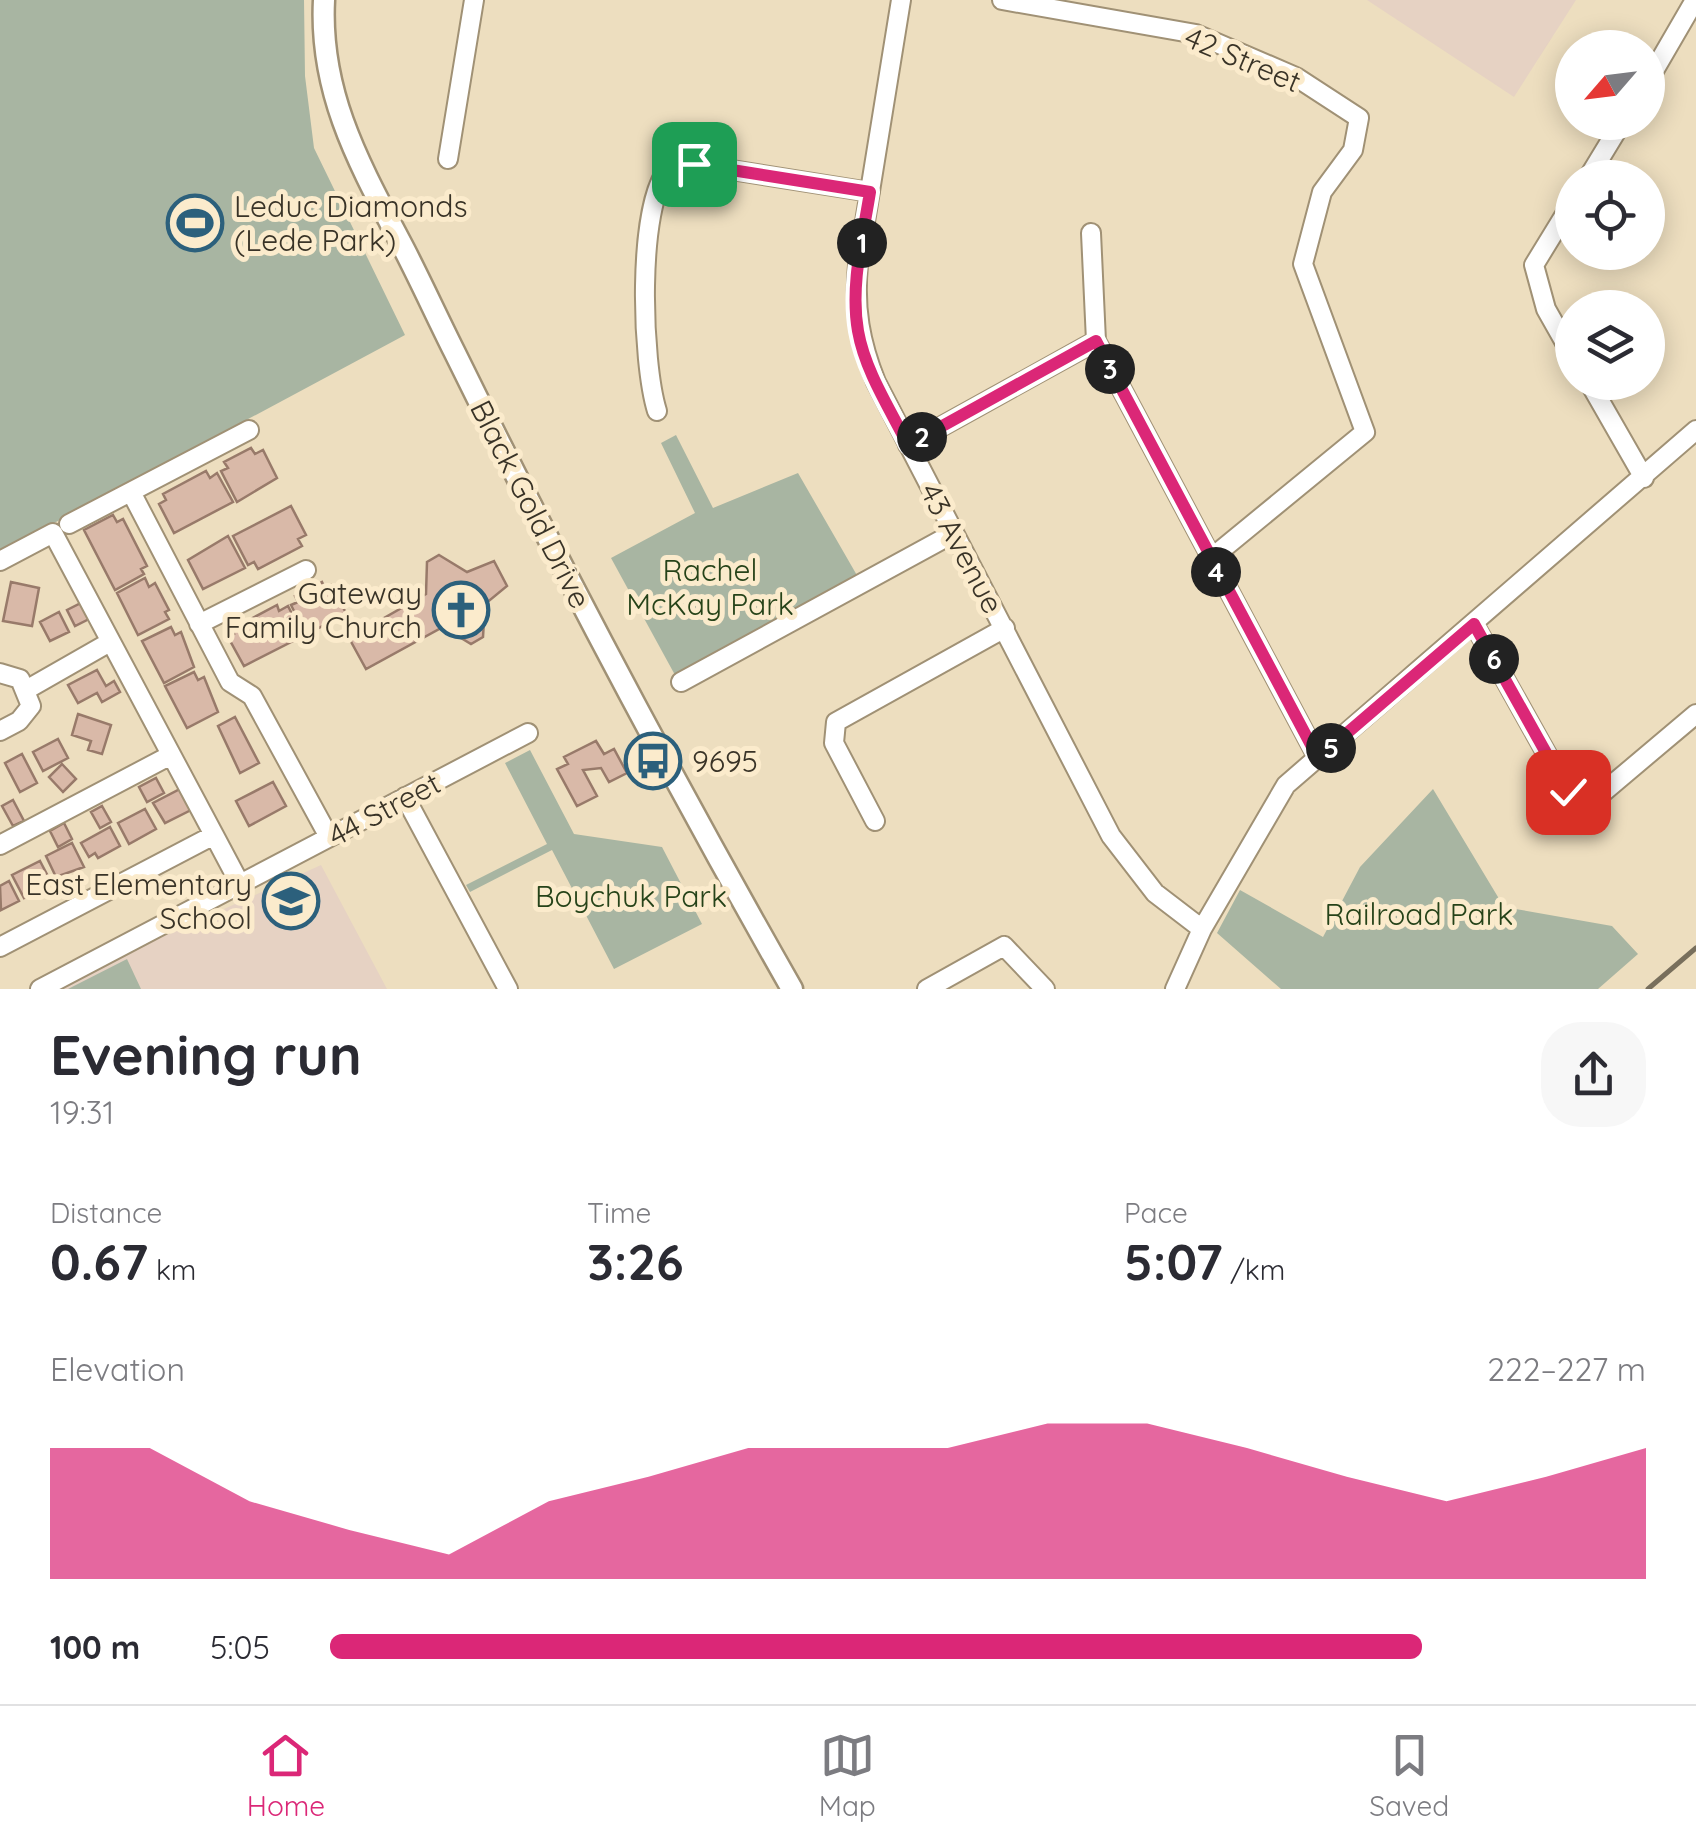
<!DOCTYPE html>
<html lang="en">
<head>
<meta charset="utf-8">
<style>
	body { margin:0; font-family:Quicksand,sans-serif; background:#f7f7f7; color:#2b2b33; height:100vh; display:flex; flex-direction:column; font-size:38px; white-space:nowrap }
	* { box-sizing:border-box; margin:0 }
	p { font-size:32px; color:#7c7c81 }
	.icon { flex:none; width:55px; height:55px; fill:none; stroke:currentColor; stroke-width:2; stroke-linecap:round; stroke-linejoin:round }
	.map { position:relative; height:989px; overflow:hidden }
	.side { display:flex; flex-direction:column; background:#fff; flex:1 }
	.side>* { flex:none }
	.needle { width:65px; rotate:242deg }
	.fabs { position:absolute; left:1555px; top:30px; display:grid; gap:20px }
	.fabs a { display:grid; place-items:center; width:110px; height:110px; border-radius:50%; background:#fff; box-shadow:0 5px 25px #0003; font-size:50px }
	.pin { position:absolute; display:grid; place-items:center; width:85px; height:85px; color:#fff; margin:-42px; border-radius:20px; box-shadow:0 5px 15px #0006 }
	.km { position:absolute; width:50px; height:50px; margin:-25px; border-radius:50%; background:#222; color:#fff; font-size:28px; line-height:50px; text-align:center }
	.round { display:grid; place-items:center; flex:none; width:105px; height:105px; border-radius:40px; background:#f7f7f7 }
	.head { display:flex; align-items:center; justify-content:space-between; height:170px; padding:0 50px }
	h1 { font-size:55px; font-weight:700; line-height:75px }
	.metrics { display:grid; grid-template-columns:repeat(3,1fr); gap:15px; height:170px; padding:10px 50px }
	.metrics div { display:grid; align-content:center }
	.metrics b { font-size:50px; font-weight:700 }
	.metrics small { font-size:28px; font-weight:400 }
	.metrics p { font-size:28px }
	.chart { height:280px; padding:20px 50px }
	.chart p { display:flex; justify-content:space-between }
	.chart svg { width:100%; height:180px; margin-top:10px; fill:#db2777; opacity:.7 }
	ul { padding:0 50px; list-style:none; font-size:32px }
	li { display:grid; grid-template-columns:160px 120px 1fr; align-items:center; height:75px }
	li i { height:25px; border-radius:12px; background:#db2777 }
	.dock { display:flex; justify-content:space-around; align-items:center; height:140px; border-top:2px solid #e1e1e2; background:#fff; font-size:28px; color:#7c7c81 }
	.dock a { display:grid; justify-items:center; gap:5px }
	.dock .active { color:#db2777 }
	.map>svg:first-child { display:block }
</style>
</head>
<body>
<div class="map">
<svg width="1696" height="989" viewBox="0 0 1696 989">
	<rect width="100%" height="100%" fill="#eddebf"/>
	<path fill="#e6d2c3" d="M1367,0H1576L1514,97Z
		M321,865L387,989H62L160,938Z"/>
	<path fill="#a8b5a2" d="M0,0H304L305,76L314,148L405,335L0,552Z
		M676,435L713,508L798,473L862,584L681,686L611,558L695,513L661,443Z
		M530,750L574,834L662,847L702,924L614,969L552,850L470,892L466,885L547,844L505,763Z
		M1433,789L1504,907L1612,926L1638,954L1598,989H1281L1217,933L1240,890L1323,937L1360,867Z
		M127,959L141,989H68Z"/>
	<path fill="#d9b9a8" stroke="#987a6a" stroke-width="2.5" d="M251,448L255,454L263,450L277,478L237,502L221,471L228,468L224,462Z
		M206,471L210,478L217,473L233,502L174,533L159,504L166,500L163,494Z
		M291,506L306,535L298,539L302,546L258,569L254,562L248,565L233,536Z
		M113,515L117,522L123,519L147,566L141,569L144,574L115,590L84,530Z
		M228,536L245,568L203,589L188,560Z
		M439,555L467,572L494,561L507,586L485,604L483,637L471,644L443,627L366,669L349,638L426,594L427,562Z
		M145,578L149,587L155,583L169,610L165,612L169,619L138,635L117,593Z
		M11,582L39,588L32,626L3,621Z
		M322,582L325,588L331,585L346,613L306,635L291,605L298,602L295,596Z
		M81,603L89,619L75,626L67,610Z
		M277,605L279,611L288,606L303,636L244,666L228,637L234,634L232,629Z
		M59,612L69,632L50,641L40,622Z
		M171,627L175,635L181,632L194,667L164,683L142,641Z
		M97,670L106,686L114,681L120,692L102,702L97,693L78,703L68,685Z
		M194,672L198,680L204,677L218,712L187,728L165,686Z
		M78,714L111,725L102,754L88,750L91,741L72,735Z
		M235,717L259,763L240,773L218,726Z
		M58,739L68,758L43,771L33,752Z
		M596,741L604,754L614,749L627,773L609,782L601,768L583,770L597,796L577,806L557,769L568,764L564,757Z
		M22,754L37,783L20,792L5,763Z
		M62,764L76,779L63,792L49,777Z
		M156,778L164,793L147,802L139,787Z
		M273,782L286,806L249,826L236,801Z
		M182,788L193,809L165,823L153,803Z
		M13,800L24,821L13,826L2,806Z
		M102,806L111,822L100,828L91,812Z
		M145,809L156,829L129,844L118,823Z
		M64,823L72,839L58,847L50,831Z
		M110,827L120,846L98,858L95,853L89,857L81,843Z
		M72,843L84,867L56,877L46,856Z
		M40,861L52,884L24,898L12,875Z
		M9,881L19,901L1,910L0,886Z"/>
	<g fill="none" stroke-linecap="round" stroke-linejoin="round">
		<g stroke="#a09175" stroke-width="22">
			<path id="minor" d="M901,0L858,265C854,308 860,342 876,382L1111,836L1155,893L1202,929
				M1002,0L1196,34L1296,77L1359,118L1353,150L1322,192L1303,264L1365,432L1209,560
				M1648,81L1695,0
				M448,159L474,0
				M1588,178L1622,122
				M1572,203L1534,265L1546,309L1572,355
				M1091,233L1096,341L1318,758
				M1589,382L1644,478
				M657,411C642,363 636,206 669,168L694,164L870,192
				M908,445L1096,341
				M131,492L230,682L252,696L329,837
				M69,524L249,430
				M0,561L53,533L214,835
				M199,624L306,570
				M1474,624L1568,792L1601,794L1696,714
				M0,673L20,679L31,706L19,721L0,731
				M681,682L954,533
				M26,690L110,642
				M405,797L508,989
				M875,821L834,743L836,722L1005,628
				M0,845L171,755
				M0,947L214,835L240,884
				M40,989L528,733
				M927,989L1004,946L1045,989
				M1175,989L1202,929L1286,785L1696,430"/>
		</g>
		<g stroke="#a09175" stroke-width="25">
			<path id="major" d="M324,0C319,95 361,167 404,249C421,282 437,317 454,351C560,567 673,780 792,989"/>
		</g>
		<use href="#minor" stroke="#fff" stroke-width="18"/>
		<use href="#major" stroke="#fff" stroke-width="20"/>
		<path stroke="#786f5c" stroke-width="5" d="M1648,989L1696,948"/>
	</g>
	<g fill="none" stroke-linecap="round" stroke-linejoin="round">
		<g stroke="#fff" stroke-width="20">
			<path id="route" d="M694,164L870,192C863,237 850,285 858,331C865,371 890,409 908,445L1096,341L1318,758L1474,624L1568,792"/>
		</g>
		<use href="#route" stroke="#db2777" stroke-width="12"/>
	</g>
	<defs>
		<g id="stadium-ring" transform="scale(2.875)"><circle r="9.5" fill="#fbebcc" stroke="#2c607c" stroke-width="1.5"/><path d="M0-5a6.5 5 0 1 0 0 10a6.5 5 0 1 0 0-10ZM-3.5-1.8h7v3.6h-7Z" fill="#2c607c"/></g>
		<g id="church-ring" transform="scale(2.875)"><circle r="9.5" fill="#fbebcc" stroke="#2c607c" stroke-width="1.5"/><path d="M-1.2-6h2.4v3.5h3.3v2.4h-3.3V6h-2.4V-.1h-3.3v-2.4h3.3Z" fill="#2c607c"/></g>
		<g id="bus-ring" transform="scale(2.875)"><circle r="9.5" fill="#fbebcc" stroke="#2c607c" stroke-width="1.5"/><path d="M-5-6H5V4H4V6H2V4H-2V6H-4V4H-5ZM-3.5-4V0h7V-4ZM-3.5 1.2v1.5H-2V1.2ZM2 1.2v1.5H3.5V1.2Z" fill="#2c607c"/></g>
		<g id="school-ring" transform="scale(2.875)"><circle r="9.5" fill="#fbebcc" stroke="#2c607c" stroke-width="1.5"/><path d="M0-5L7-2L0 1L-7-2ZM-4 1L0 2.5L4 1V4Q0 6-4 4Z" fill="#2c607c"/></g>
	</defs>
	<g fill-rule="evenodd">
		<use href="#stadium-ring" x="195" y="223"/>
		<use href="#church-ring" x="461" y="610"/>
		<use href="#bus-ring" x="653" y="761"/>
		<use href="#school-ring" x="291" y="901"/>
	</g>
	<g text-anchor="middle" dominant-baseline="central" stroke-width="10" stroke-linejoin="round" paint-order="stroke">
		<g font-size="30" fill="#393327" stroke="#fbebcc">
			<text transform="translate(1243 59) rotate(23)">42 Street</text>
			<text transform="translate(531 504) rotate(63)">Black Gold Drive</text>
			<text transform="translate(962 548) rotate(62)">43 Avenue</text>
			<text transform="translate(384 809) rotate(-28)">44 Street</text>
		</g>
		<g font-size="30" fill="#393327" stroke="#fbebcc" text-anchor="start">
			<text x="234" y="206">Leduc Diamonds<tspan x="234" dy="34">(Lede Park)</tspan></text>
			<text x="422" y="593" text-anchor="end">Gateway<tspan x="422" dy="34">Family Church</tspan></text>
			<text x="692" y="761">9695</text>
			<text x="252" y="884" text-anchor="end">East Elementary<tspan x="252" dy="34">School</tspan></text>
		</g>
		<g font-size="30" fill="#264319" stroke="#fbebcc">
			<text x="710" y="570">Rachel<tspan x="710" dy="34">McKay Park</tspan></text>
			<text x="631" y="896">Boychuk Park</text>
			<text x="1419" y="914">Railroad Park</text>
		</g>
	</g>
</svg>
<div class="fabs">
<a><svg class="needle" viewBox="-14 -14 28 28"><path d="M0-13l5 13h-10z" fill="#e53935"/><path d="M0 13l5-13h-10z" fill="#7c7c81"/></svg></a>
<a><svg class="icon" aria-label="locate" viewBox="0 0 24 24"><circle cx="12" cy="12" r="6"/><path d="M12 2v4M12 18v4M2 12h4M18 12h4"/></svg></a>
<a><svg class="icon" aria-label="layers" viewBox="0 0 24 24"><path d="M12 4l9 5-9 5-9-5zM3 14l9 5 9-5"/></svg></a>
</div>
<div class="pin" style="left:694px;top:164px;background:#1e9e55"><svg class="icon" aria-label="arrive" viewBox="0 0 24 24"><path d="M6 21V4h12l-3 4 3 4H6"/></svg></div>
<div class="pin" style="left:1568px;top:792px;background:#d93025"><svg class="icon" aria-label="check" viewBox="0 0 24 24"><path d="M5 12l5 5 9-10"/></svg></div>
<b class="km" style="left:862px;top:243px">1</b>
<b class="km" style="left:922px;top:437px">2</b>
<b class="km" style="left:1110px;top:369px">3</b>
<b class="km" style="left:1216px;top:572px">4</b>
<b class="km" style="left:1331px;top:748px">5</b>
<b class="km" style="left:1494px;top:659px">6</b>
</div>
<section class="side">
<div class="head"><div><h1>Evening run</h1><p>19:31</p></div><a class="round"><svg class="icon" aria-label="share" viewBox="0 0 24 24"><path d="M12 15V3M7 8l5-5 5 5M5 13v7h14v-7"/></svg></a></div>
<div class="metrics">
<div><p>Distance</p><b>0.67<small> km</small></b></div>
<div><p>Time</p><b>3:26</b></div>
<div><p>Pace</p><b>5:07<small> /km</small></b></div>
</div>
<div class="chart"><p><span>Elevation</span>222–227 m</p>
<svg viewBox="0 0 160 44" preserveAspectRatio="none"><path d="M0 44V12L10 12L20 25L30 32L40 38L50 25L60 19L70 12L80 12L90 12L100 6L110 6L120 12L130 19L140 25L150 19L160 12V44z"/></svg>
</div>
<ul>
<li><b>100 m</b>5:05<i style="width:83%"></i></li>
</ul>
</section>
<nav class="dock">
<a class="active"><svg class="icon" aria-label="home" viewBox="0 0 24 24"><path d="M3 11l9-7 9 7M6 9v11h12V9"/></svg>Home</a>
<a><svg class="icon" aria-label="map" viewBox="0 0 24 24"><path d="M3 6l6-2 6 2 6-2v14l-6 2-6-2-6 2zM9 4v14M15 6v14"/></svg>Map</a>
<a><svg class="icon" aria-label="saved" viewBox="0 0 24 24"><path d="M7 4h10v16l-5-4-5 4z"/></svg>Saved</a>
</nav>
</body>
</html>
